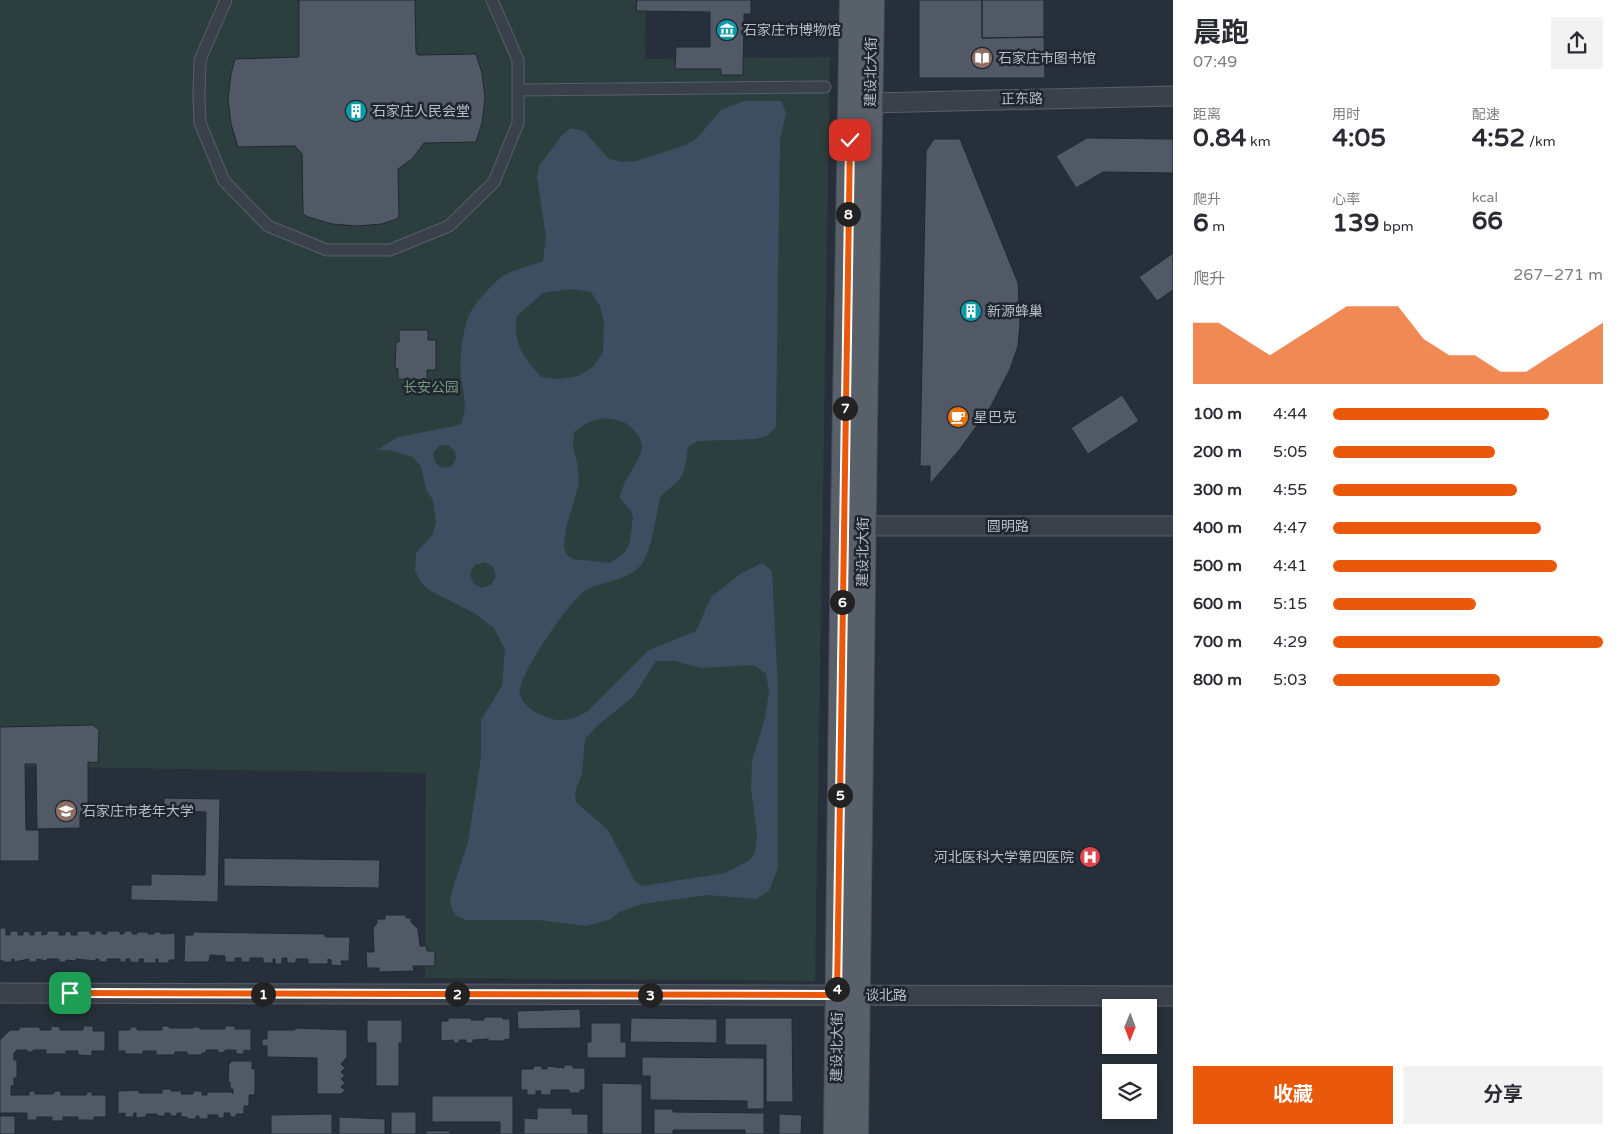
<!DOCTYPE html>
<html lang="zh">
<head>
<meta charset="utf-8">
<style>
	body { margin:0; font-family:"Varela Round","Noto Sans SC",sans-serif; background:#f2f2f3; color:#2b2b33; height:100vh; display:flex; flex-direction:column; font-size:19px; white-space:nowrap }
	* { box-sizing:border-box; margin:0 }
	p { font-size:16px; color:#7c7c81 }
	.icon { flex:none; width:28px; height:28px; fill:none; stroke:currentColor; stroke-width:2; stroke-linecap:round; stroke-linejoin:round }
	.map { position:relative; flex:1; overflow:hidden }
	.sheet { display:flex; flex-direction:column; background:#fff; width:450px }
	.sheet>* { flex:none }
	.needle { width:32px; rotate:181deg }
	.buttons { position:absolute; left:1102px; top:999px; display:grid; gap:10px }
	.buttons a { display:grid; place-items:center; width:55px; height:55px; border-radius:0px; background:#fff; box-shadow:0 2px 8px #0003; font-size:25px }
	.pin { position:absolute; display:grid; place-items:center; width:42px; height:42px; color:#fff; margin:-21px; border-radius:10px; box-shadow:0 2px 8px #0006 }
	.km { position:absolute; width:25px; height:25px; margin:-12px; border-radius:50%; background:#222; color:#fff; font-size:14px; line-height:25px; text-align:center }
	.round { display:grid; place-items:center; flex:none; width:52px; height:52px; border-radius:0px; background:#f2f2f3 }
	.overview { display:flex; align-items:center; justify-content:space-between; height:85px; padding:0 20px }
	h1 { font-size:28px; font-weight:700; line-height:38px }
	.figures { display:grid; grid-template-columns:repeat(3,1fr); gap:8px; height:85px; padding:5px 20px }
	.figures div { display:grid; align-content:center }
	.figures b { font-size:25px; font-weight:700 }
	.figures small { font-size:14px; font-weight:400 }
	.figures p { font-size:14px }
	.chart { height:140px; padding:10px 20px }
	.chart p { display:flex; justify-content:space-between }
	.chart svg { width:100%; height:90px; margin-top:5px; fill:#ea580c; opacity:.7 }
	.button { display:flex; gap:10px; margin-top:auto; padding:10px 20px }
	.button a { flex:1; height:58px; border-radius:0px; background:#ea580c; color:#fff; font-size:20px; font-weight:700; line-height:58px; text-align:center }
	.button a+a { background:#f2f2f3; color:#2b2b33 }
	ul { padding:0 20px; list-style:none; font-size:16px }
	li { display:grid; grid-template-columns:80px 60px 1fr; align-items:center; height:38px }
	li i { height:12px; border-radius:6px; background:#ea580c }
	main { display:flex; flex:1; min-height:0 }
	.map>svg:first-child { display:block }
</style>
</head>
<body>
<main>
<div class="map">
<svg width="1173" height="1134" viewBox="0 0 1173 1134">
	<rect width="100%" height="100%" fill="#27303a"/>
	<path fill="#2c3e3d" d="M0,0H646L645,59L830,57L815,981L425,978L426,773L0,766Z"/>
	<path fill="#3e4e61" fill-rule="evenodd" d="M744,101H781L786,113L780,140L776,427L767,436L756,439L698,441L688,447C686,460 686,473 677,482C672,487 664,492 660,498C659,501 659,506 658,509C654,525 651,554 640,566C626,582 595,582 582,593C568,604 515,679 520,695C524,707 537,714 549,718C562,723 577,718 588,711L649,650L696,631L711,597L740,574L762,563L772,571L778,689V868L769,891L756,899L707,895L642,904L619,912L611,919L586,926L538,920H466L455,915L450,903L452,890L468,842L481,758V720L502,686L505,650L494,628L474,613L429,590L420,581L415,571L416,553L433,534L436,523L433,500L426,490L421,467L413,457L389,450H377L398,437L460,425C469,406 463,396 461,377C459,361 463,326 470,313C475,303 495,281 503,276C515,269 530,266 543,261L546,237L537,177L539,166L562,135L571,128L584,131L609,159L622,162L636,161L686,145L697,138L721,110ZM572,289L591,292L600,306L604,323L603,352L593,367L578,376L559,379L541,377C523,356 514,345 516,317L543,293ZM605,418C618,420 628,421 636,433C639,437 642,441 642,447C641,460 622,481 620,498L631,511L633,518L629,545L625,552L610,563L573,559L566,554L564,545L566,528L579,484L578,466L573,448L574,432L589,422ZM448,445L455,451L456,459L451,467L442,468L435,462L433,453L439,446ZM485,562L493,567L496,576L491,585L482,588L473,583L470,573L475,565ZM656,661H675L701,668L754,665L766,674L769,691L765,718L752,761L751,788L757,834L755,852L750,860L725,873L642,886L635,881L608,830L576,802L575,792L582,774L585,739L598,725L633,697Z"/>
	<path fill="#505965" stroke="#212832" d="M299,0H415L416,53L418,55L476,54L482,73L485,98L482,123L476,142L424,143L413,158L398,169L399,218L382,224L357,226L332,224L308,217L303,214L302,154L295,146L238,147L231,124L228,99L231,74L235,59L299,57Z
		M637,0H751V14H744L743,75H721V69H675L676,47H710V12L636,11Z
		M919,0H982V38L1044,37L1045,78H919Z
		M982,0H1044V37L982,38Z
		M1087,138L1173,139V173L1103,172L1076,188L1056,156Z
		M934,139H960L1018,283L1020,323L1018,346L1010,369L991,406L960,449L930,484V466H920L926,151Z
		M1173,253V290L1157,301L1139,277Z
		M399,330H428V340H436V370H427V380L398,379V369L395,368L396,342H399Z
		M1122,395L1139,421L1088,454L1071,428Z
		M93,725L99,730L98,763L88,762V806L85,813L80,815V828L37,829L36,764H25L26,830H39V861H0V727Z
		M164,798L220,799L218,902L131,900V885H151V874L205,875L206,812L164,811Z
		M224,858L380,860L379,888L224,886Z
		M385,915H406V918H411V922L418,929L420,946H427V951H435V966H413L414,971L379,972V968H367L366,952H374L373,928L377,923V919H385Z
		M0,928H6V935H10V931H18V935H23V931L30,932V935H34V931H42V935L47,934V931H59V935H65V931L71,932V935H77V931H90V934H95V931H102V934H107V931H120V934H124V931H132V934H137V932H148V934H154V932H161V934L175,933V960H169V963H158V959H156V963H143L144,959H139V963L130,962V959H126V962H120V959H107V962H99V959H96V961L76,959V961L66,960V962H59V959H47V961L37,959V962H29V959L14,962V959H12V962H5L0,960Z
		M193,932L325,934V937H350L349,961H341L342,966L331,965V960L328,959V964H308V959H296V963H287V958H282V964H275V959H273V963H263V958H250V962H241V958H235V962H225V956L210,955L209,962H184L185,935H193Z
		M580,1009L581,1028L518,1029L517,1011Z
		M484,1017H502L503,1019H510V1039L504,1040V1041H489L488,1039L473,1040V1043H466V1040H459V1043H454L453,1040L441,1041V1021H448V1018H471V1020H484Z
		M631,1018L717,1019V1043L630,1042Z
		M725,1018H792L793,1102H766V1045H725Z
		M367,1020H402V1043H399V1086H376V1043H367Z
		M591,1023H621V1042H626V1058H587V1042H591Z
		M51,1026L60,1027V1030H83V1026H93V1031H105V1051H92V1056L78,1055V1051H66V1054H46V1050H33V1052H27V1050H17L14,1053V1060H17V1078H14V1086H11V1095H29V1091H35V1094H54V1091H61V1095H86L87,1092H92V1095H106V1117H94V1120H78V1117H63V1121H52V1117H37V1120H27V1113H0V1040L10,1030H19V1027H40V1030H51Z
		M162,1026H169V1028H193L194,1027H200V1029H225V1026H235V1029H251V1051L244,1050V1054H236V1050H225V1052L218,1053V1050H206V1053H202V1055H187V1052H175V1055H156V1051H143V1054H125V1051H118V1030H130V1027H137V1030H162Z
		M295,1028L347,1030V1057L341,1064L345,1068L341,1072L345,1076L341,1079L345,1083L341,1087L345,1090L341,1094H317V1058L267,1057V1046H262V1039H267V1030H295Z
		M642,1057L764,1058V1109H747V1101L650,1100V1076H642Z
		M232,1061H252V1069H255V1095H249V1106H244V1114H236V1117H230V1113H224V1118H218V1115H208V1119H199V1116H196V1119H187V1117H181V1113H177V1116H170V1113H165V1116H157V1114H146V1117L136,1118V1113H134L133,1117H125V1113L118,1114V1091L139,1090V1093H162V1089H171V1091H182L181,1094H193V1091H202V1095H207V1092H231L233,1094V1089H230V1082H228L229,1064Z
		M564,1065H573V1068H585V1090H580V1093H569V1090H551V1095H541V1091H536V1095H527V1090H521V1069H533L534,1066H542V1069H547V1066L564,1068Z
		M602,1083L642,1084V1134H602Z
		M432,1096H513V1134H500V1122H432Z
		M537,1108H572V1114H588V1134H524V1118L537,1119Z
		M654,1109H673V1112L764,1113V1134H745V1130H673V1134H654Z
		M391,1112H416V1134H391Z
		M332,1114V1134H271V1115Z
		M779,1114L802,1115L801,1134H779Z
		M0,1116H15V1134H0Z
		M339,1117L385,1119V1134H339Z
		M426,1131H450V1134H426Z"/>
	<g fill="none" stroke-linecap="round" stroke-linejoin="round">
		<g stroke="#585f69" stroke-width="13">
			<path id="pedestrian" d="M226,0L200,60L199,96L200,123L224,181L268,226L327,250H390L449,226L494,182L518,123V60L492,0
				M518,90L825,87"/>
		</g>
		<g stroke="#585f69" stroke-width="21">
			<path id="tertiary" d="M871,103L1173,96
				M852,526H1173
				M0,993L1173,996"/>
		</g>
		<g stroke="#464d57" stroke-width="26">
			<path id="primary" d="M836,1134L843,526L852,0
				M856,1134L865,421L872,0"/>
		</g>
		<use href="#pedestrian" stroke="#3a414b" stroke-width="11"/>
		<use href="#tertiary" stroke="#3a414b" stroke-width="19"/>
		<use href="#primary" stroke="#58606a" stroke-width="24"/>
	</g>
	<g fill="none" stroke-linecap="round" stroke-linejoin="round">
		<g stroke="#fff" stroke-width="10">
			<path id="route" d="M70,993L837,995L850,140"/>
		</g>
		<use href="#route" stroke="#ea580c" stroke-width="6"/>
	</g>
	<defs>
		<g id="museum-disc" transform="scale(1.125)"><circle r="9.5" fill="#0f9aa8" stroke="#1f2630"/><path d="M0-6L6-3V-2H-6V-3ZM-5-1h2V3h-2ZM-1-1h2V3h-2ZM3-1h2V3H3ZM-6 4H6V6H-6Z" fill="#fff"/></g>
		<g id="library-disc" transform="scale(1.125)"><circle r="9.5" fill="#8d6e63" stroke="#1f2630"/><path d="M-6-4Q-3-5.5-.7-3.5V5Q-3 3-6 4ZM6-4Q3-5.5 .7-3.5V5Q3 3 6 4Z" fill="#fff"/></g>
		<g id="building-disc" transform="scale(1.125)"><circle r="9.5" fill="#0f9aa8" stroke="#1f2630"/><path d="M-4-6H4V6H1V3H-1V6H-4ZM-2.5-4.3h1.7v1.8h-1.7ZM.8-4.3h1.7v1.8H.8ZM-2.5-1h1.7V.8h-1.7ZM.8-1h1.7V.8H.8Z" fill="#fff"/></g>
		<g id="cafe-disc" transform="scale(1.125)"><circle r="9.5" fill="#e8710a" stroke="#1f2630"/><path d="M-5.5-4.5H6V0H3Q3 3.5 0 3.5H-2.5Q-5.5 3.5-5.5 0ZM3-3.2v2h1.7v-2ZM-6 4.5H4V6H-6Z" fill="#fff"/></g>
		<g id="university-disc" transform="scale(1.125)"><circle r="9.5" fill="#8d6e63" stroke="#1f2630"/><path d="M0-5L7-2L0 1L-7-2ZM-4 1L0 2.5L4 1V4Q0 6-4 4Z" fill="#fff"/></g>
		<g id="hospital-disc" transform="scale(1.125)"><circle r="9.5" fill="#e0444e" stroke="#1f2630"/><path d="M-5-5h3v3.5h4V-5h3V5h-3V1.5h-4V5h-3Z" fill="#fff"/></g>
	</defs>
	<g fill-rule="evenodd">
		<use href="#museum-disc" x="727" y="30"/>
		<use href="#library-disc" x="982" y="58"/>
		<use href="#building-disc" x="356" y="111"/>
		<use href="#building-disc" x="971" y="311"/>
		<use href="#cafe-disc" x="958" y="417"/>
		<use href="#university-disc" x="66" y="811"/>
		<use href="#hospital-disc" x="1090" y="857"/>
	</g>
	<g text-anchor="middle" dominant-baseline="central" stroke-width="5" stroke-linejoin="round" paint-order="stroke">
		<g font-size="14" fill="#b6bdc6" stroke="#1f2630" text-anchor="start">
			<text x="743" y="30">石家庄市博物馆</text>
			<text x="998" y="58">石家庄市图书馆</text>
			<text x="372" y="111">石家庄人民会堂</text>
			<text x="987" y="311">新源蜂巢</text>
			<text x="974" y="417">星巴克</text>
			<text x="82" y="811">石家庄市老年大学</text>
			<text x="1074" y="857" text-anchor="end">河北医科大学第四医院</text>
		</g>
		<g font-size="14" fill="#b6bdc6" stroke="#1f2630">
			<text transform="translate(871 72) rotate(-89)">建设北大街</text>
			<text transform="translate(1022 99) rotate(-1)">正东路</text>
			<text x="1008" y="526">圆明路</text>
			<text transform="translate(863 552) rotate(-89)">建设北大街</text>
			<text x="886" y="995">谈北路</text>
			<text transform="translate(837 1047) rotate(-89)">建设北大街</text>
		</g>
		<g font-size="14" fill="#77997e" stroke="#1f2630">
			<text x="431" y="387">长安公园</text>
		</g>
	</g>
</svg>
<div class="buttons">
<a><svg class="needle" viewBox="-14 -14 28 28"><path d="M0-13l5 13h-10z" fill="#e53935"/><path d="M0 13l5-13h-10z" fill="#7c7c81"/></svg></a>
<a><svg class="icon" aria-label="layers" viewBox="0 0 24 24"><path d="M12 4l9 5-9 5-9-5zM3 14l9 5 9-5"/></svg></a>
</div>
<div class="pin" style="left:70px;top:993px;background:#1e9e55"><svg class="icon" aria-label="arrive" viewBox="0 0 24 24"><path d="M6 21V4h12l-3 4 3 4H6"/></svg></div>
<div class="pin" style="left:850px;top:140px;background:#d93025"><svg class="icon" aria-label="check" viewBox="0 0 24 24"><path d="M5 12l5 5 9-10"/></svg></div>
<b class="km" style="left:263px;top:994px">1</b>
<b class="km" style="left:457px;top:994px">2</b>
<b class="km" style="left:650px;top:995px">3</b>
<b class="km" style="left:837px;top:989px">4</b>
<b class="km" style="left:840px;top:795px">5</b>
<b class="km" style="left:842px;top:602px">6</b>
<b class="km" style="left:845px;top:408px">7</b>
<b class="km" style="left:848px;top:214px">8</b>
</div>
<section class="sheet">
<div class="overview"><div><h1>晨跑</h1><p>07:49</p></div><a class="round"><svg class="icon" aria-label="share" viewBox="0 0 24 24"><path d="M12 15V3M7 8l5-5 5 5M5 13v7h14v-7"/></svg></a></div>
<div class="figures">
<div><p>距离</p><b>0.84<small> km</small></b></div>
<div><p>用时</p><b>4:05</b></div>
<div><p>配速</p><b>4:52<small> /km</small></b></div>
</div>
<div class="figures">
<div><p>爬升</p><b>6<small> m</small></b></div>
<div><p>心率</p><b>139<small> bpm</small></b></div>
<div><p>kcal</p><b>66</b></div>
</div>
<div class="chart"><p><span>爬升</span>267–271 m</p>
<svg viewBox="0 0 160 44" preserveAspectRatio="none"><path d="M0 44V14L10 14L20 22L30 30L40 22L50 14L60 6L70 6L80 6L90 22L100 30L110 30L120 38L130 38L140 30L150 22L160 14V44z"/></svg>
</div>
<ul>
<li><b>100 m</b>4:44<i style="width:80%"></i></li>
<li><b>200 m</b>5:05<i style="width:60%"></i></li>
<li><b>300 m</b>4:55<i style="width:68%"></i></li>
<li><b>400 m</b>4:47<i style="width:77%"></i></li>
<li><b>500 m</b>4:41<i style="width:83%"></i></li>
<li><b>600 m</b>5:15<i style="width:53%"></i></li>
<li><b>700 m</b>4:29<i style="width:100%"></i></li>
<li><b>800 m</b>5:03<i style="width:62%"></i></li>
</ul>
<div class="button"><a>收藏</a><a>分享</a></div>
</section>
</main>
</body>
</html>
